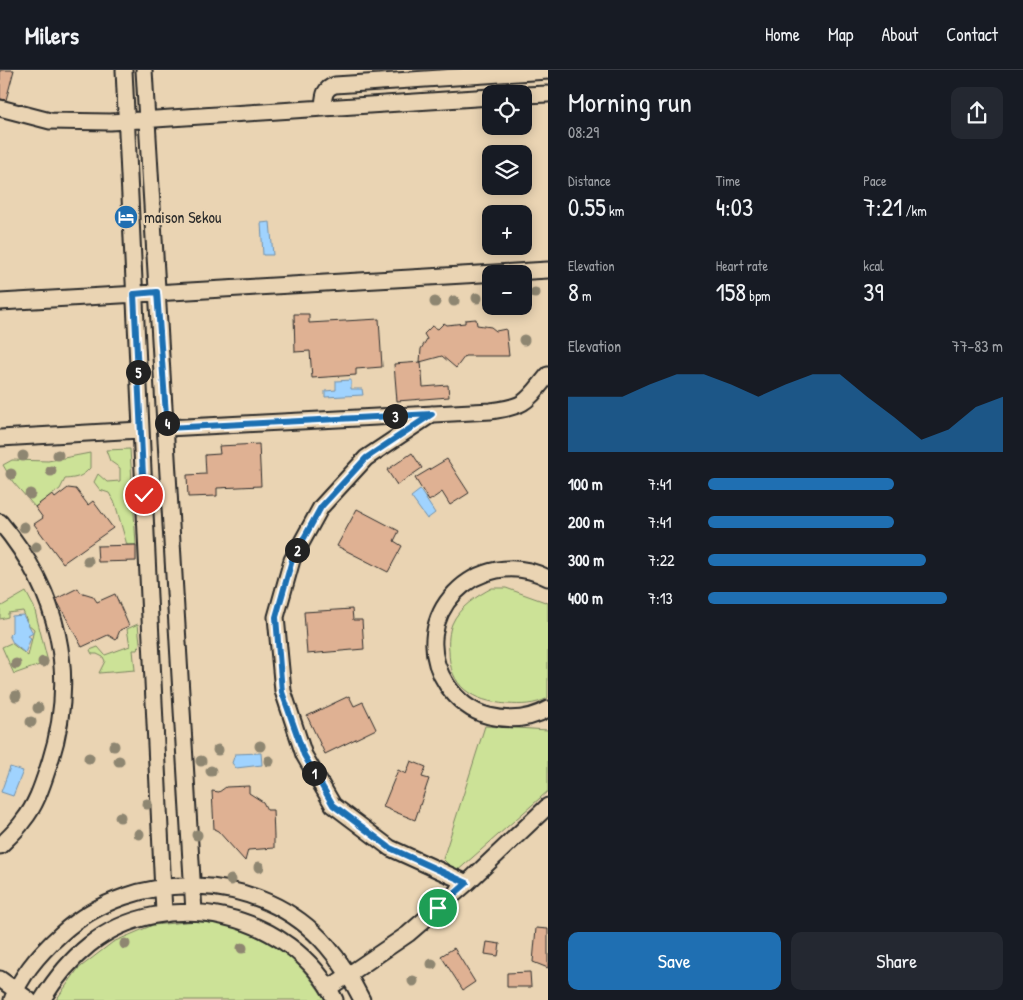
<!DOCTYPE html>
<html lang="en">
<head>
<meta charset="utf-8">
<style>
	body { margin:0; font-family:"Patrick Hand",sans-serif; background:#242831; color:#f1f3f6; height:100vh; display:flex; flex-direction:column; font-size:19px; white-space:nowrap }
	* { box-sizing:border-box; margin:0 }
	p { font-size:16px; color:#9ea1a6 }
	.icon { flex:none; width:28px; height:28px; fill:none; stroke:currentColor; stroke-width:2; stroke-linecap:round; stroke-linejoin:round }
	.map { position:relative; flex:1; overflow:hidden }
	.details { display:flex; flex-direction:column; background:#171b24; width:475px }
	.details>* { flex:none }
	.controls { position:absolute; left:482px; top:15px; display:grid; gap:10px }
	.controls a { display:grid; place-items:center; width:50px; height:50px; border-radius:10px; background:#171b24; box-shadow:0 2px 12px #0003; font-size:25px }
	.pin { position:absolute; display:grid; place-items:center; width:42px; height:42px; color:#fff; margin:-21px; border:2px solid #fff; border-radius:50%; box-shadow:0 1px 5px #0007 }
	.km { position:absolute; width:25px; height:25px; margin:-12px; border-radius:50%; background:#222; color:#fff; font-size:14px; line-height:25px; text-align:center }
	.round { display:grid; place-items:center; flex:none; width:52px; height:52px; border-radius:10px; background:#242831 }
	.summary { display:flex; align-items:center; justify-content:space-between; height:85px; padding:0 20px }
	h1 { font-size:28px; font-weight:600; line-height:38px }
	.stats { display:grid; grid-template-columns:repeat(3,1fr); gap:8px; height:85px; padding:5px 20px }
	.stats div { display:grid; align-content:center }
	.stats b { font-size:25px; font-weight:600 }
	.stats small { font-size:14px; font-weight:400 }
	.stats p { font-size:14px }
	.chart { height:140px; padding:10px 20px }
	.chart p { display:flex; justify-content:space-between }
	.chart svg { width:100%; height:90px; margin-top:5px; fill:#1f6fb2; opacity:.7 }
	.primary-button { display:flex; gap:10px; margin-top:auto; padding:10px 20px }
	.primary-button a { flex:1; height:58px; border-radius:10px; background:#1f6fb2; color:#fff; font-size:20px; font-weight:600; line-height:58px; text-align:center }
	.primary-button a+a { background:#242831; color:#f1f3f6 }
	ul { padding:0 20px; list-style:none; font-size:16px }
	li { display:grid; grid-template-columns:80px 60px 1fr; align-items:center; height:38px }
	li i { height:12px; border-radius:6px; background:#1f6fb2 }
	header { display:flex; align-items:center; gap:30px; box-sizing:border-box; height:70px; padding:0 25px; background:#171b24; border-bottom:1px solid #363941 }
	header strong { font-size:24px }
	nav { display:flex; gap:28px; margin-inline-start:auto; font-size:18px }
	main { display:flex; flex:1; min-height:0 }
	.map>svg:first-child { display:block }
</style>
</head>
<body>
<header>
<strong>Milers</strong>
<nav><a>Home</a><a>Map</a><a>About</a><a>Contact</a></nav>
</header>
<main>
<div class="map">
<svg width="548" height="930" viewBox="0 0 548 930">
	<rect width="100%" height="100%" fill="#ead4b3"/>
	<filter id="ink" filterUnits="userSpaceOnUse"><feTurbulence type="fractalNoise" baseFrequency=".02" numOctaves="2"/><feDisplacementMap in="SourceGraphic" scale="10" xChannelSelector="R" yChannelSelector="G"/><feConvolveMatrix kernelMatrix="1 2 1 2 8 2 1 2 1" color-interpolation-filters="sRGB"/></filter>
	<g filter="url(#ink)">
		<path fill="#cce297" stroke="#7c8661" d="M130,379L136,475H127L115,433L109,423L100,420L94,412L98,404L107,412L120,411V398L110,391L106,380Z
			M90,383V398C82,407 77,408 65,409L60,419L35,437L13,412L3,395L12,390L48,391Z
			M492,518H506L548,533V628C534,635 522,635 507,634C472,631 449,617 449,580C448,573 449,561 452,554C459,537 477,526 492,518Z
			M26,522L34,537L48,592L14,604L2,577L11,573L28,586L34,559L28,554L23,541L8,543V547L0,549V537Z
			M138,554L140,573L137,580H133L135,600L99,603L105,591L103,587L97,584H92L90,580L98,577L105,585L130,576L127,559Z
			M485,656L548,660V721L456,802L443,789Z
			M197,851C211,853 226,855 240,859C276,870 306,898 325,930H56L78,899L113,872L153,855Z"/>
		<path fill="#a0d3fe" stroke="#7190aa" d="M270,152L273,185H263L261,153Z
			M351,310V319H362L363,325L325,327V321L336,320V311Z
			M420,420L435,443L427,449L411,427Z
			M23,545L33,563L28,566L31,568L25,583L13,573L9,565L12,562V546Z
			M261,683L262,695L236,698L232,693L235,684Z
			M10,697L23,701L13,726L1,722Z"/>
		<path fill="#dfb193" stroke="#2b2b2b" d="M0,0H14L6,30L0,29Z
			M294,244H309V253L379,249L382,297L356,299V305L312,308L310,281L295,282Z
			M476,249L477,255L491,257L496,261L506,259L509,286H465L456,298L442,286L420,292L421,279L427,269L424,264L432,256L438,259L444,253L447,255L465,253V250Z
			M421,292L423,317L448,315L449,327L397,331L394,294Z
			M259,374L261,416L217,418V426L188,427L187,405L206,404L205,385L220,384L219,376Z
			M412,383L422,398L397,415L387,400Z
			M447,389L469,423L450,435L442,422L429,431L415,408Z
			M68,418L76,419L88,435L93,431L113,458L63,493L34,454L43,448L35,437L52,424L55,428Z
			M357,439L399,461L394,471L402,476L388,502L337,476Z
			M136,475V491L98,492L97,476Z
			M78,518L80,522L93,526L97,532L115,524L129,556L120,560L116,570L108,565L82,577L56,529Z
			M352,539L353,550H362L364,579L307,584L304,542Z
			M349,626L354,636L363,632L376,659L325,684L307,646Z
			M411,691L426,697L422,707L429,709L415,750L383,737L398,700L406,704Z
			M249,716V723L263,732L267,740H273L274,767V778L248,780L245,791L218,761L214,759L212,721L219,722L226,717Z
			M536,858L548,859V898L533,892Z
			M487,872L500,874L498,886L485,884Z
			M454,878L475,912L463,920L441,886Z
			M530,902L531,917H507V903Z"/>
		<g fill="none" stroke-linecap="round" stroke-linejoin="round">
			<g stroke="#2b2b2b" stroke-width="19">
				<path id="minor" d="M124,0L164,843
					M144,0L194,842
					M524,25L548,24
					M0,38L50,51L110,52L491,27
					M323,38C324,27 323,19 335,15L548,1
					M0,232L548,200
					M432,344L366,388L321,437L292,490L276,547L283,621L304,685L333,735L390,778L467,813
					M167,358L491,341C527,336 526,332 548,305
					M0,368L140,360
					M0,452C59,522 78,604 50,692C43,713 37,734 23,751C17,760 8,768 0,776
					M548,508C478,472 403,548 447,615C457,630 472,642 489,646C510,651 529,650 548,639
					M0,909L29,930
					M329,918L408,864L467,813L548,736
					M12,930C21,904 41,882 61,864C134,797 261,799 327,876C342,893 352,910 362,930
					M42,930C55,909 69,891 89,875C166,814 292,842 335,930"/>
			</g>
			<use href="#minor" stroke="#ead4b3" stroke-width="15"/>
		</g>
		<g fill="#8e8671">
			<circle cx="535" cy="223" r="5.5"/>
			<circle cx="477" cy="228" r="5.5"/>
			<circle cx="454" cy="231" r="5.5"/>
			<circle cx="435" cy="232" r="5.5"/>
			<circle cx="524" cy="270" r="5.5"/>
			<circle cx="58" cy="385" r="5.5"/>
			<circle cx="23" cy="386" r="5.5"/>
			<circle cx="51" cy="401" r="5.5"/>
			<circle cx="11" cy="404" r="5.5"/>
			<circle cx="30" cy="424" r="5.5"/>
			<circle cx="24" cy="457" r="5.5"/>
			<circle cx="36" cy="477" r="5.5"/>
			<circle cx="88" cy="491" r="5.5"/>
			<circle cx="43" cy="592" r="5.5"/>
			<circle cx="16" cy="594" r="5.5"/>
			<circle cx="16" cy="626" r="5.5"/>
			<circle cx="38" cy="638" r="5.5"/>
			<circle cx="31" cy="652" r="5.5"/>
			<circle cx="114" cy="676" r="5.5"/>
			<circle cx="260" cy="676" r="5.5"/>
			<circle cx="218" cy="680" r="5.5"/>
			<circle cx="89" cy="688" r="5.5"/>
			<circle cx="119" cy="691" r="5.5"/>
			<circle cx="201" cy="691" r="5.5"/>
			<circle cx="269" cy="691" r="5.5"/>
			<circle cx="211" cy="701" r="5.5"/>
			<circle cx="147" cy="734" r="5.5"/>
			<circle cx="120" cy="747" r="5.5"/>
			<circle cx="139" cy="764" r="5.5"/>
			<circle cx="197" cy="765" r="5.5"/>
			<circle cx="259" cy="797" r="5.5"/>
			<circle cx="231" cy="810" r="5.5"/>
			<circle cx="125" cy="874" r="5.5"/>
			<circle cx="242" cy="878" r="5.5"/>
			<circle cx="432" cy="894" r="5.5"/>
			<circle cx="413" cy="911" r="5.5"/>
		</g>
	</g>
	<g fill="none" stroke-linecap="round" stroke-linejoin="round" filter="url(#ink)">
		<g stroke="#fff" stroke-width="10">
			<path id="route" d="M144,425L134,224L157,222L167,358L432,344L366,388L321,437L292,490L276,547L282,622L304,685L333,735L390,778L467,813L438,838"/>
		</g>
		<use href="#route" stroke="#1f6fb2" stroke-width="6"/>
	</g>
	<defs>
		<g id="hotel-disc" transform="scale(1.25)"><circle r="9.5" fill="#1f6fb2" stroke="#ead4b3"/><path d="M-6-4.5h1.5V1H6V5H4.5V3h-9V5H-6ZM-4 0a1.8 1.8 0 1 1 3.6 0ZM.5 0V-2.5h3Q6-2.5 6 0Z" fill="#fff"/></g>
	</defs>
	<g fill-rule="evenodd">
		<use href="#hotel-disc" x="126" y="147"/>
	</g>
	<g text-anchor="middle" dominant-baseline="central" stroke-width="4.5" stroke-linejoin="round" paint-order="stroke">
		<g font-size="16" fill="#2b2b2b" stroke="#ead4b3" text-anchor="start">
			<text x="144" y="147">maison Sekou</text>
		</g>
	</g>
</svg>
<div class="controls">
<a><svg class="icon" aria-label="locate" viewBox="0 0 24 24"><circle cx="12" cy="12" r="6"/><path d="M12 2v4M12 18v4M2 12h4M18 12h4"/></svg></a>
<a><svg class="icon" aria-label="layers" viewBox="0 0 24 24"><path d="M12 4l9 5-9 5-9-5zM3 14l9 5 9-5"/></svg></a>
<a>+</a>
<a>−</a>
</div>
<div class="pin" style="left:438px;top:838px;background:#1e9e55"><svg class="icon" aria-label="arrive" viewBox="0 0 24 24"><path d="M6 21V4h12l-3 4 3 4H6"/></svg></div>
<div class="pin" style="left:144px;top:425px;background:#d93025"><svg class="icon" aria-label="check" viewBox="0 0 24 24"><path d="M5 12l5 5 9-10"/></svg></div>
<b class="km" style="left:314px;top:703px">1</b>
<b class="km" style="left:297px;top:480px">2</b>
<b class="km" style="left:395px;top:346px">3</b>
<b class="km" style="left:167px;top:353px">4</b>
<b class="km" style="left:138px;top:302px">5</b>
</div>
<section class="details">
<div class="summary"><div><h1>Morning run</h1><p>08:29</p></div><a class="round"><svg class="icon" aria-label="share" viewBox="0 0 24 24"><path d="M12 15V3M7 8l5-5 5 5M5 13v7h14v-7"/></svg></a></div>
<div class="stats">
<div><p>Distance</p><b>0.55<small> km</small></b></div>
<div><p>Time</p><b>4:03</b></div>
<div><p>Pace</p><b>7:21<small> /km</small></b></div>
</div>
<div class="stats">
<div><p>Elevation</p><b>8<small> m</small></b></div>
<div><p>Heart rate</p><b>158<small> bpm</small></b></div>
<div><p>kcal</p><b>39</b></div>
</div>
<div class="chart"><p><span>Elevation</span>77–83 m</p>
<svg viewBox="0 0 160 44" preserveAspectRatio="none"><path d="M0 44V17L10 17L20 17L30 11L40 6L50 6L60 11L70 17L80 11L90 6L100 6L110 17L120 27L130 38L140 33L150 22L160 17V44z"/></svg>
</div>
<ul>
<li><b>100 m</b>7:41<i style="width:63%"></i></li>
<li><b>200 m</b>7:41<i style="width:63%"></i></li>
<li><b>300 m</b>7:22<i style="width:74%"></i></li>
<li><b>400 m</b>7:13<i style="width:81%"></i></li>
</ul>
<div class="primary-button"><a>Save</a><a>Share</a></div>
</section>
</main>
</body>
</html>
